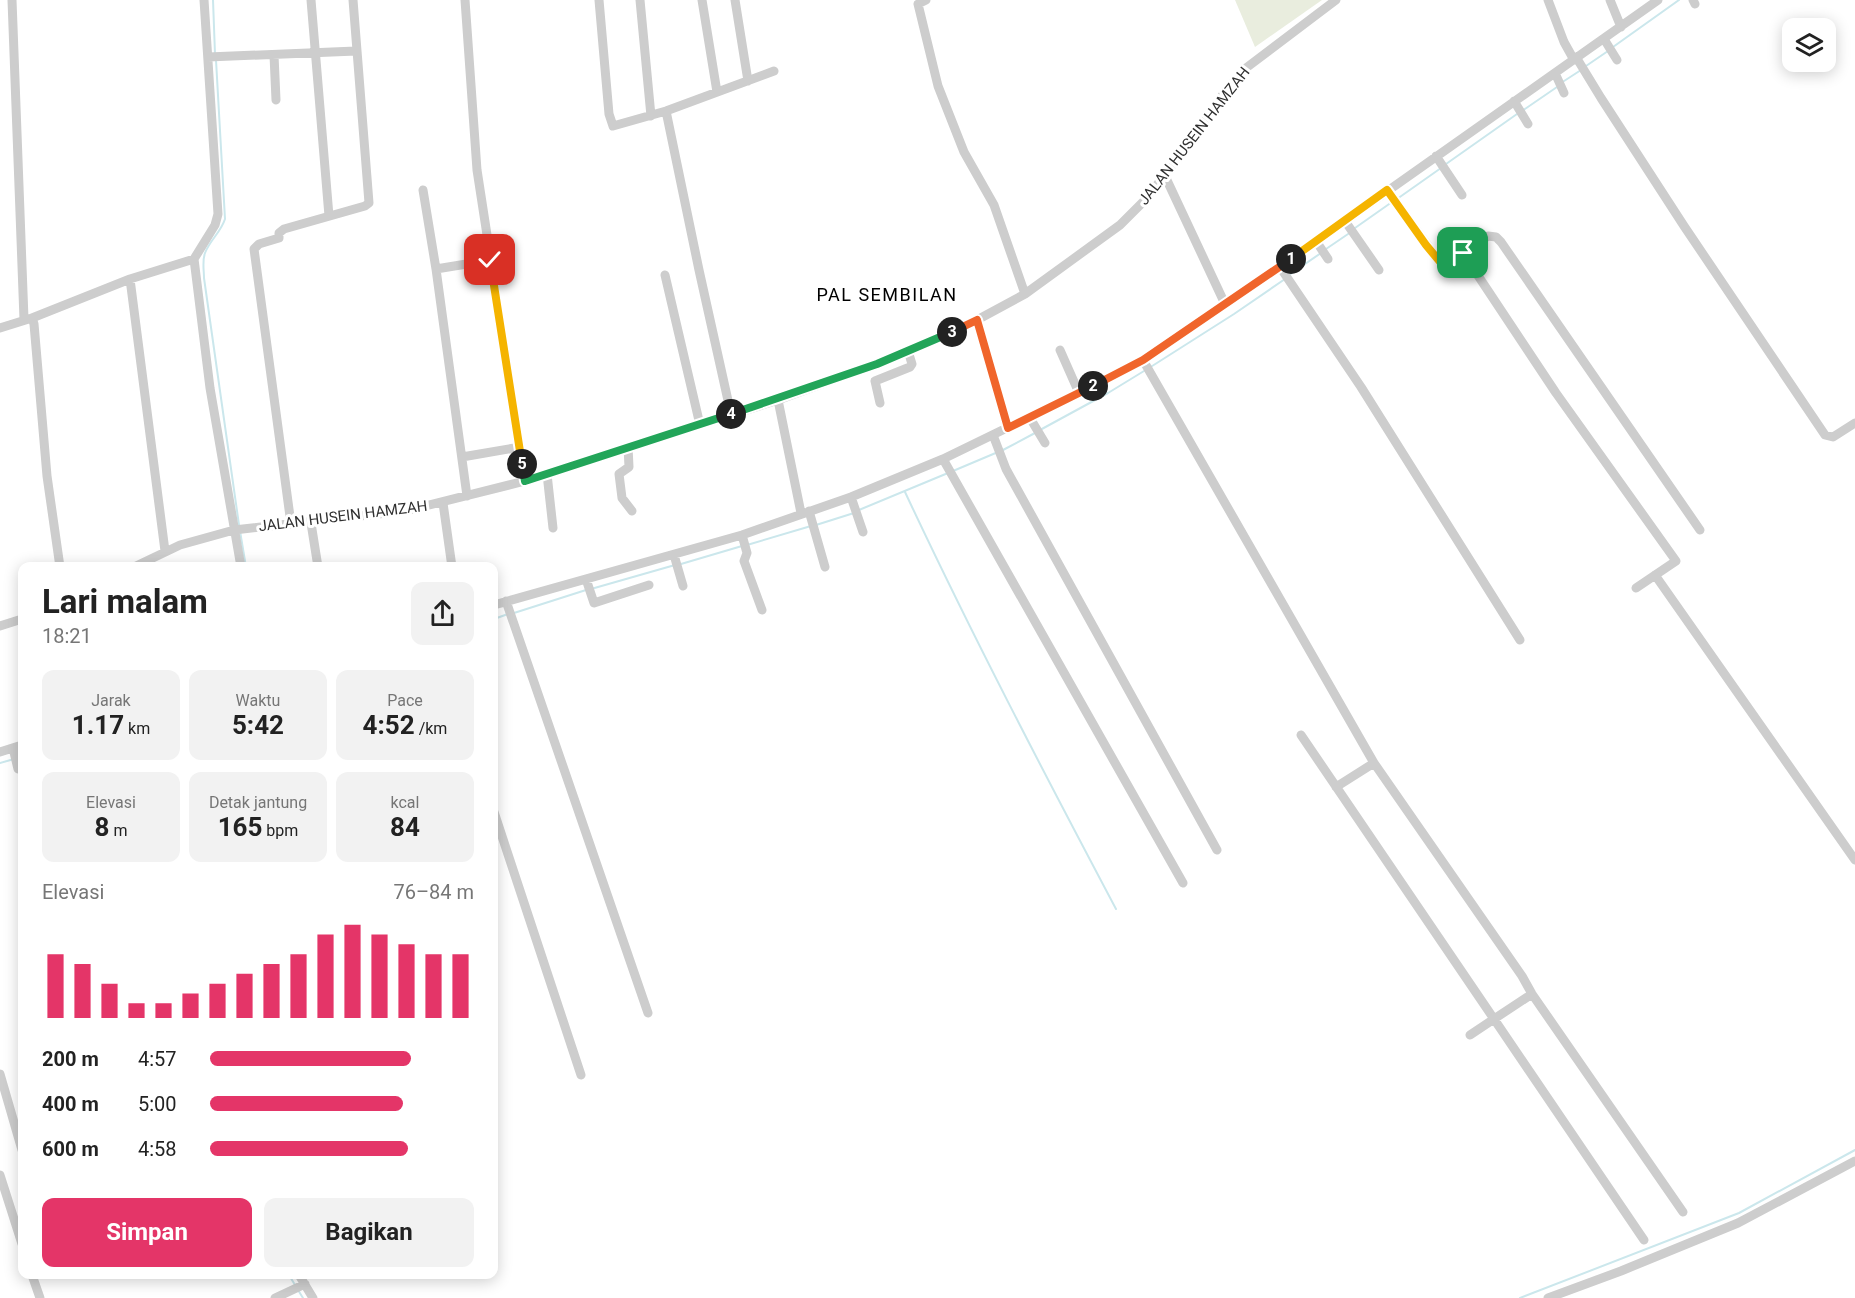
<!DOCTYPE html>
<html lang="id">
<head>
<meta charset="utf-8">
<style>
	body { margin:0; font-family:Roboto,sans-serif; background:#f2f2f2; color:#222; height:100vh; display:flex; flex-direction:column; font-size:22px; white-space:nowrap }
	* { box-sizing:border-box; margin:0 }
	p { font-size:20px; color:#767676 }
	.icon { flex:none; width:33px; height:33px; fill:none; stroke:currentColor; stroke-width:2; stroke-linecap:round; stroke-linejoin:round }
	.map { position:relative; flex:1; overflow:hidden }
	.sheet { position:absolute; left:18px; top:562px; width:480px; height:717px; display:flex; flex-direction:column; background:#fff; border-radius:12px; box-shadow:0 3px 15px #0003 }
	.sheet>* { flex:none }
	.buttons { position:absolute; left:1782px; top:18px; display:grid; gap:12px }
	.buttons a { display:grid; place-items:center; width:54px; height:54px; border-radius:12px; background:#fff; box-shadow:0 3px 15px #0003; font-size:30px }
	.pin { position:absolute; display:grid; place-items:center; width:51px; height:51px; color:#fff; margin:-26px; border-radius:12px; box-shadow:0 3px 9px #0006 }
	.km { position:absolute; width:30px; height:30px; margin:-15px; border-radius:50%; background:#222; color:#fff; font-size:16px; line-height:30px; text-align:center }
	.round { display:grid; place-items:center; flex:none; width:63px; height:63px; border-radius:12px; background:#f2f2f2 }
	.head { display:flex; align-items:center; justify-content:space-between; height:102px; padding:0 24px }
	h1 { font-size:33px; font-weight:700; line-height:45px }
	.stats { display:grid; grid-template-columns:repeat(3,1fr); gap:9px; height:102px; padding:6px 24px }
	.stats div { display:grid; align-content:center; border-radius:12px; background:#f2f2f2; text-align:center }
	.stats b { font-size:26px; font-weight:700 }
	.stats small { font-size:16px; font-weight:400 }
	.stats p { font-size:16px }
	.chart { height:168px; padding:12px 24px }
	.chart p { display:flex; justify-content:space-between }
	.chart svg { width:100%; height:108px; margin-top:6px; stroke:#e43568; stroke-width:6 }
	.action { display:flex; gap:12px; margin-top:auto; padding:12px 24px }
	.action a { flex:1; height:69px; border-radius:12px; background:#e43568; color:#fff; font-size:24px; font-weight:700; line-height:69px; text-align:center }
	.action a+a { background:#f2f2f2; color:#222 }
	ul { padding:0 24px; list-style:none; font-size:20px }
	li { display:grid; grid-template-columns:96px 72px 1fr; align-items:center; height:45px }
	li i { height:15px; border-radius:8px; background:#e43568 }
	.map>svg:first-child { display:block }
</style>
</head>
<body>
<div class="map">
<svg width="1855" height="1298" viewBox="0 0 1855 1298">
	<rect width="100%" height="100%" fill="#fff"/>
	<path fill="#e9edde" d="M1235,0H1322L1255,47Z"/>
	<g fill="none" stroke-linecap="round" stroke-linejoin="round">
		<path stroke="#cbe7ec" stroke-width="2" d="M213,0L215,54
			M1613,47L1679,0
			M216,60L225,219C221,232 210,240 205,253C202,261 204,270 204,278L239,525
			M1586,66L1608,51
			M1561,83L1581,70
			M1522,111L1557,87
			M1446,164L1517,114
			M1397,199L1441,168
			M1355,228L1392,202
			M1326,249L1351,232
			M1289,275L1321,253
			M1149,368L1234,314L1285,279
			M1040,430L1108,393L1144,371
			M1003,450L1035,433
			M953,471L998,452
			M905,492C971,633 1043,771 1116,909
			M859,510L948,473
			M816,525L854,513
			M240,531L246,567
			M747,545L811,526
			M681,564L742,546
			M591,589L675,565
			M514,613L586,590
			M494,619L508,614
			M0,763L14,759
			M289,1275L295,1285
			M298,1290L303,1298
			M1520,1298L1739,1213L1855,1150"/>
		<path stroke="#cdcdcd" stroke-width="9" d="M12,0L24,319
			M204,0L218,214L215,225L194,259L210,388L241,567
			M311,0L329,216
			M465,0L477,170L525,481
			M599,0L609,114L613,126L666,111L774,71
			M640,0L651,116
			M702,0L717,92
			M735,0L748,81
			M926,0L918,4L938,86L964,152L994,205L1025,294
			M1548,0L1564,42L1574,60
			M1610,0L1621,27
			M1693,0L1695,4
			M1604,39L1617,60
			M274,55L276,100
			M208,57L356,51
			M1576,57L1601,98L1684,226L1825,435L1833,437L1855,423
			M1555,73L1564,93
			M1514,101L1528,124
			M666,111L699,270L731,414
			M1436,156L1462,195
			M1165,176L1225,304
			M423,190L436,269L467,496
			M1387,190L1441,263L1447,264L1463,253L1556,393L1676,561L1636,588
			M1345,221L1379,270
			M1316,241L1328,259
			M1463,253L1488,236L1496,237L1501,242L1700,530
			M1280,267L1361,387L1520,640
			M436,269L491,260
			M665,275L700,425
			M130,279L194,259
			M32,318L130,279L165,551
			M977,320L1008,428
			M0,328L32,318L34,324L47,476L60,567
			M1060,350L1079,393
			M1143,360L1374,763L1522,976L1532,994L1683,1212
			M778,400L801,513
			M880,403L875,381L910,367L912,364L908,351
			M1030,418L1045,443
			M993,435L1006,469L1217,850
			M628,447L629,467L619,474L622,498L632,511
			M462,457L520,447
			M943,459L1183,883
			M547,474L553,528
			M851,497L863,532
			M443,503L452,567
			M809,511L825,567
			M311,523L318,567
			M291,524L254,249L259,244L279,238V233L284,229L365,206L369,203L353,0
			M742,535L747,553L744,561L762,610
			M674,555L683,586
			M134,567L180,545L234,530L405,511L525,481L778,400L877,364L977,320L1025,294L1120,225L1144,201L1180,156L1226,90L1246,68L1336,0
			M1655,575L1855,860
			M586,579L594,603L649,585
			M506,601L648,1013
			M494,605L742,535L851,497L943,459L1079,393L1143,360L1280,267L1658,0
			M0,626L22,619
			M1301,735L1494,1019L1532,994
			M13,748L18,769
			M0,752L22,745
			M1336,787L1374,763
			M494,812L581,1075
			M1470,1035L1494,1019L1644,1240
			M0,1074L22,1150
			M0,1175L22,1244
			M32,1275L40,1298
			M299,1275L313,1298
			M275,1298L305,1284
			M1548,1298L1621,1271L1738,1223L1855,1161"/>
	</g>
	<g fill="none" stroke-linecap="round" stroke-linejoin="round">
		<g stroke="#fff" stroke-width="12">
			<path id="split-1" d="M1291,259L1387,190L1426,245L1441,263L1447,264L1463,253"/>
		</g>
		<g stroke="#fff" stroke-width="12">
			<path id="split-2" d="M1093,386L1143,360L1291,259"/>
		</g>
		<g stroke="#fff" stroke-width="12">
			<path id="split-3" d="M952,332L977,320L1008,428L1093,386"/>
		</g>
		<g stroke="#fff" stroke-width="12">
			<path id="split-4" d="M731,414L877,364L952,332"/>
		</g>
		<g stroke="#fff" stroke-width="12">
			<path id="split-5" d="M522,464L525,481L731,414"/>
		</g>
		<g stroke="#fff" stroke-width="12">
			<path id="split-6" d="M490,260L522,464"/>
		</g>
		<use href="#split-1" stroke="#f5b400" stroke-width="8"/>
		<use href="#split-2" stroke="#f0652b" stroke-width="8"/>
		<use href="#split-3" stroke="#f0652b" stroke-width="8"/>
		<use href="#split-4" stroke="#22a559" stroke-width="8"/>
		<use href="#split-5" stroke="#22a559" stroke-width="8"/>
		<use href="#split-6" stroke="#f5b400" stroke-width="8"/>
	</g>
	<g text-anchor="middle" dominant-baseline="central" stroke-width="6" stroke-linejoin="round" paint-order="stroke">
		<g font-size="15" fill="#303030" stroke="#fff">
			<text transform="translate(1194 136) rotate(-52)">JALAN HUSEIN HAMZAH</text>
			<text transform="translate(343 516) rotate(-7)">JALAN HUSEIN HAMZAH</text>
		</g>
		<g font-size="18" letter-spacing="1.5" fill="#000" stroke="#fff">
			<text x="887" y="294">PAL SEMBILAN</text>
		</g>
	</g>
</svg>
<div class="buttons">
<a><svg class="icon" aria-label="layers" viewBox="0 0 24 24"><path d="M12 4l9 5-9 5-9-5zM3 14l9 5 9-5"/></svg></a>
</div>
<div class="pin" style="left:1463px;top:253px;background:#1e9e55"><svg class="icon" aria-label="arrive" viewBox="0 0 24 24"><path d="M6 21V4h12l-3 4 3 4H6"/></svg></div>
<div class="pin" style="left:490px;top:260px;background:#d93025"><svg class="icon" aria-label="check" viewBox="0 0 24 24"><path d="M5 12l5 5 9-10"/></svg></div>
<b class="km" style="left:1291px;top:259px">1</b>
<b class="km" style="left:1093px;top:386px">2</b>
<b class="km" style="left:952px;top:332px">3</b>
<b class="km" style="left:731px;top:414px">4</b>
<b class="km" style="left:522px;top:464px">5</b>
<section class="sheet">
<div class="head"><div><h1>Lari malam</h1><p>18:21</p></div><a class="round"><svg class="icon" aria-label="share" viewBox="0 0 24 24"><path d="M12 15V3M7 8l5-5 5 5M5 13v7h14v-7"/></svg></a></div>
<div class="stats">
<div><p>Jarak</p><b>1.17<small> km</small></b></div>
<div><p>Waktu</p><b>5:42</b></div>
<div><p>Pace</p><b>4:52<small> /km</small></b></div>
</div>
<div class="stats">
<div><p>Elevasi</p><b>8<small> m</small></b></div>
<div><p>Detak jantung</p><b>165<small> bpm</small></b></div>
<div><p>kcal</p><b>84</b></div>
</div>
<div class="chart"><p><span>Elevasi</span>76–84 m</p>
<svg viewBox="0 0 160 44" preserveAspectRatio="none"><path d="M5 44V18M15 44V22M25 44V30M35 44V38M45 44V38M55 44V34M65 44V30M75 44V26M85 44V22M95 44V18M105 44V10M115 44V6M125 44V10M135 44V14M145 44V18M155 44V18"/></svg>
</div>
<ul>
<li><b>200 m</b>4:57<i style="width:76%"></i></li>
<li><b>400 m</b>5:00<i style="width:73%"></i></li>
<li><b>600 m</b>4:58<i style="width:75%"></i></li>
</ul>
<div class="action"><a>Simpan</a><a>Bagikan</a></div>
</section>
</div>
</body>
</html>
